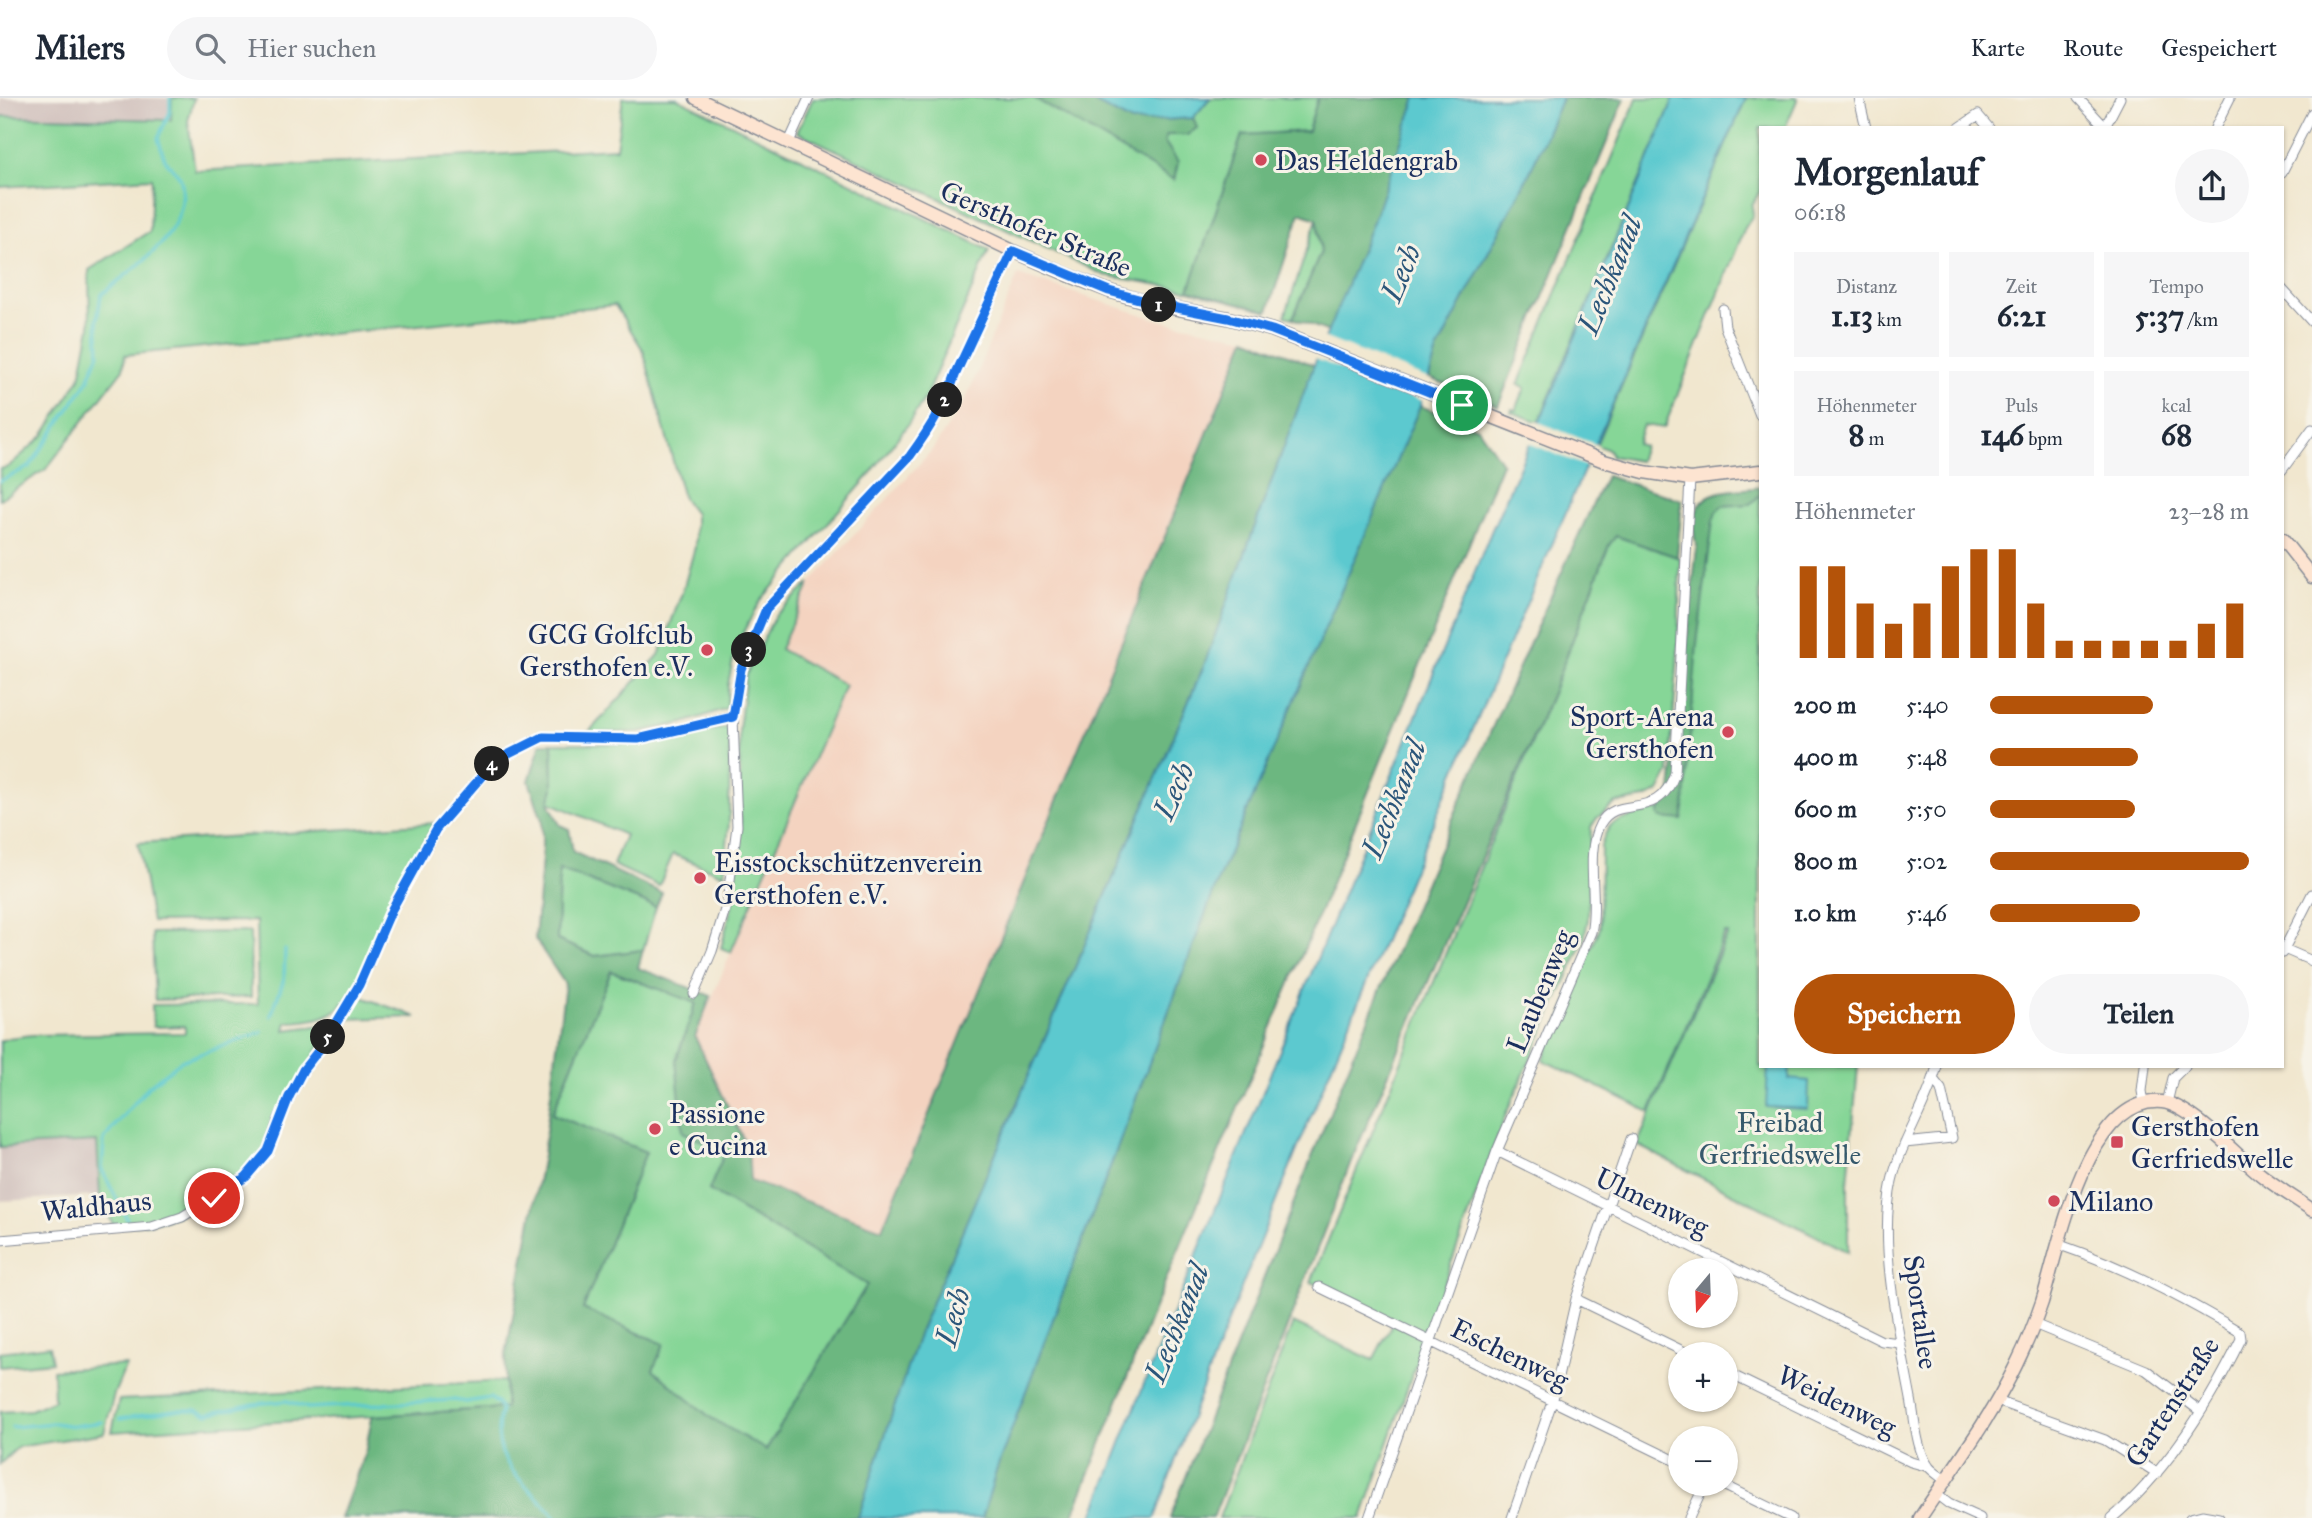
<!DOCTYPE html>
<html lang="de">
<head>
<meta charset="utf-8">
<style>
	body { margin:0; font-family:"IM FELL Great Primer",serif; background:#f6f6f7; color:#1f2937; height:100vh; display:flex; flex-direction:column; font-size:26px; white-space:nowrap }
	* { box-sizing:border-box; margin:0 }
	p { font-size:23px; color:#747a83 }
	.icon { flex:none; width:38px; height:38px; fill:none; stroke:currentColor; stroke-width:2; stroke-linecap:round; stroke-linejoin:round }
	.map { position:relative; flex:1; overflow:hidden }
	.panel { position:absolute; left:1759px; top:28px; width:525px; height:942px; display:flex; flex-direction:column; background:#fff; border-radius:0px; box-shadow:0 2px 5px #0004 }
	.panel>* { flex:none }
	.needle { width:46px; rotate:199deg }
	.buttons { position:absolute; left:1668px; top:1160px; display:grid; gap:14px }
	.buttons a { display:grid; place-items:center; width:70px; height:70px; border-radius:50%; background:#fff; box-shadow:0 2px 5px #0004; font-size:35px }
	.pin { position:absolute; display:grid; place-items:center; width:60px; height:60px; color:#fff; margin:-30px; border:4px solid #fff; border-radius:50%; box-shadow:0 2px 7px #0007 }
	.km { position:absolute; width:35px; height:35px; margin:-18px; border-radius:50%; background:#222; color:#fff; font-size:19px; line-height:35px; text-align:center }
	.round { display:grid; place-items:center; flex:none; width:74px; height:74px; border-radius:37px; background:#f6f6f7 }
	.overview { display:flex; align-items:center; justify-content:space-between; height:119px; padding:0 35px }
	h1 { font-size:38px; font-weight:700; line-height:52px }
	.stats { display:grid; grid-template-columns:repeat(3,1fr); gap:10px; height:119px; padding:7px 35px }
	.stats div { display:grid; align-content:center; border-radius:0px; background:#f6f6f7; text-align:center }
	.stats b { font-size:30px; font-weight:700 }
	.stats small { font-size:19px; font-weight:400 }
	.stats p { font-size:19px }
	.chart { height:196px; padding:14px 35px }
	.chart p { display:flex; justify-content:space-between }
	.chart svg { width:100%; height:126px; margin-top:7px; stroke:#b45309; stroke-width:6 }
	.button { display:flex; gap:14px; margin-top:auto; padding:14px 35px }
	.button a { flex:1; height:80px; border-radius:42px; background:#b45309; color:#fff; font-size:28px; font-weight:700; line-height:80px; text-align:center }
	.button a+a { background:#f6f6f7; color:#1f2937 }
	ul { padding:0 35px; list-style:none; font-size:23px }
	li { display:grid; grid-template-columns:112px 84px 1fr; align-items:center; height:52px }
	li i { height:18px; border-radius:9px; background:#b45309 }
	header { display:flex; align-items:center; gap:42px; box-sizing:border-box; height:98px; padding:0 35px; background:#fff; border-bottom:2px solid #e0e1e3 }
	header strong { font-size:33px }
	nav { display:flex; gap:38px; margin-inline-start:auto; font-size:24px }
	.search { width:490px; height:63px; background:#f6f6f7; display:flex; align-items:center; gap:18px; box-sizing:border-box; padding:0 24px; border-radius:38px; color:#747a83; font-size:26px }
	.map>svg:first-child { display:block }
</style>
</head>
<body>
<header>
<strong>Milers</strong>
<div class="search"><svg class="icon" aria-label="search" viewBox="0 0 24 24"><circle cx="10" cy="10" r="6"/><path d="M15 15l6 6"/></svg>Hier suchen</div>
<nav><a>Karte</a><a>Route</a><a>Gespeichert</a></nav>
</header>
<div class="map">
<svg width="2312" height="1420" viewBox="0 0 2312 1420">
	<rect width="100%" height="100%" fill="#f7f3e8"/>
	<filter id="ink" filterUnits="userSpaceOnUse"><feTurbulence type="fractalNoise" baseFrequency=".0143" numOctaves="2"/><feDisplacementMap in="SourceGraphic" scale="14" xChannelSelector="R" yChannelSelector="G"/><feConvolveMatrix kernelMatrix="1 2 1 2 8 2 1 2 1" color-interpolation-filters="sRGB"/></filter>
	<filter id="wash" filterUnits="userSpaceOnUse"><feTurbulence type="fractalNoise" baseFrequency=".00686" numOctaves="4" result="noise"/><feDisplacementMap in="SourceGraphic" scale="28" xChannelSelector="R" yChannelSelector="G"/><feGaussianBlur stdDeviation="1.57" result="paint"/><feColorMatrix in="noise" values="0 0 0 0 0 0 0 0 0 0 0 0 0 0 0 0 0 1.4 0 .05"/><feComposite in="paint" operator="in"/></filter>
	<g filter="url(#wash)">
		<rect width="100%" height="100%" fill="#f1e7cf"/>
		<path fill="#f4d3c0" d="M1018,177L1159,222L1246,240L882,1131L750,1083L748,1051L695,939L845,588L780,551L810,485L932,352L965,303Z"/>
		<path fill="#d0c0bc" d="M0,0H172L171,22L0,18Z
			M98,1044L100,1098L0,1103V1049Z"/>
		<path fill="#86d697" stroke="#50827a" stroke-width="2" d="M172,0H194L188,23L195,73L616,50L623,0H677L989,152L926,298L909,325L867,380L761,502L736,547L728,587L727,610L684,625L638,634L588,635L659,557L683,492L695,449V416L683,400L643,252L615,207L125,257L123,271L46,371L0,401V371L8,369L43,338L80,280L90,229L89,172L150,133L152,80L0,89V18L171,22Z
			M813,0H1034L1174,82L1178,64L1164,44L1167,37H1187L1196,30L1193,20L1210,0H1318L1308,33L1242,37L1189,192L1104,177L797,34Z
			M1637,0H1674L1539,324L1511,314L1512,311L1516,312L1525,290L1518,287Z
			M1746,0H1798L1785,30H1760V93L1752,107L1753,117L1745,130L1664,330L1643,327L1637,346L1644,348L1639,363L1612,358L1609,352L1596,347Z
			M1317,121L1321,154L1293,220L1285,218Z
			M1760,393V968H1858L1848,1085V1154L1637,1047L1728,835H1725L1650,1014L1543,962L1600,830L1601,748C1603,741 1606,733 1611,727C1619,720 1661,711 1675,707L1703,422L1720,404Z
			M1616,438L1680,460L1678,557L1669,675L1659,694L1645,700L1616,705L1597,720L1591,729L1588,822L1584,842L1506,1016L1448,1174L1362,1420H1219L1293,1225L1373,1262L1394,1222L1311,1184L1553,593L1609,447Z
			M810,485L780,551L845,587L731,854L721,850L732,807L741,731L739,631L746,577L775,517Z
			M730,629L729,726L724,777L673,756L659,788L613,767L625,737L549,704L553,690L552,645L639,646Z
			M435,725C419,753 402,781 388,810C374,841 366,881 342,907C328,922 306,923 287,924L285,932L331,926L264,1053L243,1077L177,1118L152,1125L114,1129L100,1098L97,1044L0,1049V943L9,940L32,937L185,935V928L153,929L152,907L258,906L256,823L152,824L138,745Z
			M559,771L656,809L643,852L595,858L557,842Z
			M250,834L251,899L155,902L152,835Z
			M611,873L696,905L676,962L726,1054L709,1092L867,1187L766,1352L711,1320L652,1272L663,1246L583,1211L646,1054L552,1016Z
			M359,898L417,919L342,921Z
			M49,1248L52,1264L0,1269V1254Z
			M126,1267L114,1296L104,1335L18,1349L0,1366V1314L31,1312L54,1302L53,1272Z
			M505,1283V1310L112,1334L119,1302Z"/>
		<path fill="#6cb780" stroke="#44736f" stroke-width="2" fill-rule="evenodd" d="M1034,0H1086L1132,24L1193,20L1197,30L1187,37H1167L1164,43L1178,64L1174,82Z
			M1318,0H1416L1373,124L1329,234L1293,220L1321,154L1317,121L1300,115L1268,213L1189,192L1242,37L1308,33Z
			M1562,0H1625L1498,308L1429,280L1437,253L1529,76Z
			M1246,240L1314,267L1203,570L918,1237L858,1420H341L366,1351L372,1318L505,1310L506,1256L543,1057L565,886L535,841L542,760V722L529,683L541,645H552L553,690L549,705L560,727L569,731L573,754L662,795L656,809L559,771L557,842L595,858L643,852L638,870L711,898L695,939L748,1051L750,1083L882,1131ZM611,873L696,905L676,962L683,1034L725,1054L709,1092L867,1187L766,1352L711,1320L653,1272L664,1246L583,1211L646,1054L552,1016Z
			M1420,308L1478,330L1502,365L1311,835L1157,1203L1072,1420H982L997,1370L1219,779Z
			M1606,378L1682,402L1677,459L1616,438L1609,447L1553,593L1352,1061L1213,1420H1170C1305,1069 1447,719 1606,378Z
			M1760,389V397L1750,406L1722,408L1716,414L1713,423L1697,545L1685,704L1682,722L1661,720L1658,716L1671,693L1697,448C1693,439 1694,431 1695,420C1700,387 1736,394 1760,389Z"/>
		<path fill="#5bc9cf" stroke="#3b7c96" stroke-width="2" d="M1086,0H1210L1193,20L1132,24Z
			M1416,0H1562L1529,76L1437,253L1420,308L1219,779L997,1370L982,1420H858L918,1237L1203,570L1314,267L1373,124Z
			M1674,0H1746C1622,283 1499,567 1380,852C1302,1040 1222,1228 1155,1420H1092L1142,1291L1491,434L1552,295Z
			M1768,968H1790L1789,981L1809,983L1808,1011L1766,1009Z"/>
		<path fill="#f1e7cf" d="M1323,239L1432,282L1425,304L1313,260Z
			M1536,323L1600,348L1590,370L1526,344Z"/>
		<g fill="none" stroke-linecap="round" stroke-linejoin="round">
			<path stroke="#5bc9cf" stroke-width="3.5" d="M0,383L29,369L88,283L99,255L97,222L101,197C135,168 193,135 181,82C179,74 169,69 165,61C162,54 160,46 158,40L170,14V0
				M271,918L284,881L285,852
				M127,1121L102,1072L104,1042L112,1031L149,988L181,963L262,934
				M120,1321L174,1312H197L207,1316L254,1306L287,1303L308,1310L454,1302L466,1304L490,1300L497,1305L501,1312C487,1366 527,1384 556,1420
				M12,1329L54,1325L74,1328L102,1324"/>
		</g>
	</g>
	<g filter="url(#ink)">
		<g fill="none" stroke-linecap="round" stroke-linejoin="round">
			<g stroke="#868b96" stroke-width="11">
				<path id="street" d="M1859,0L1866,30
					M2078,0L2106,30
					M2105,29L2120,0
					M1959,30L1978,17L1989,30
					M2215,30L2230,0
					M789,44L809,0
					M2282,74L2312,15
					M2282,191L2312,224
					M1723,211L1725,229L1760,317
					M2282,372L2312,331
					M2282,850L2312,863
					M2282,855L2312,796
					M694,896L712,853L727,805L737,728L733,619L741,571L766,511L910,358C929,332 946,305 956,275L1013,153
					M1937,968C1927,1008 1901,1043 1892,1083C1878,1147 1899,1237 1911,1301C1915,1322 1916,1351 1929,1369C1933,1374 1940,1378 1945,1382
					M2144,1005L2142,993L2145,968
					M2167,1005L2173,980L2185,968
					M1905,1045L1952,1040L1941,991L1933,981
					M1497,1053L1882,1243L1901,1245
					M0,1142L152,1129L182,1119L246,1079L268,1053L278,1023L303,972L325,944L359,887L392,811L436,731L495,663L543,639L638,641L733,619
					M2060,1147C2124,1169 2182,1199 2240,1234L2241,1241C2209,1306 2168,1373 2112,1420
					M1319,1189L1680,1365
					M1576,1201L1689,1256
					M2034,1226L2146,1272L2200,1313
					M1726,1274L1911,1364L1929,1369
					M1997,1303L2105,1342L2157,1375
					M1721,1386L1791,1420
					M1936,1396L1949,1406L1980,1420
					M1369,1420L1497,1053L1591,834C1599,801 1584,756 1600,726C1618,694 1658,726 1675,675L1690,381
					M1512,1420L1553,1301L1576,1201L1631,1041
					M1689,1420L1705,1386
					M2190,1420L2202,1417L2219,1420"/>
			</g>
			<g stroke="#868b96" stroke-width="15">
				<path id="secondary" d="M696,0L1013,153L1068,177L1109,193L1157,207L1228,220L1272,232L1604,363L1644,374L1690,381L1760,373
					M2282,441L2312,479
					M1920,1420C1953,1370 1990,1321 2016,1267C2026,1247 2035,1225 2042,1204C2059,1150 2086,997 2162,1004C2190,1007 2236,1057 2260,1076C2276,1089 2295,1100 2312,1112"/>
			</g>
			<use href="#street" stroke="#fff" stroke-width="9"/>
			<use href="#secondary" stroke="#fde4d1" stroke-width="12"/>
		</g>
	</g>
	<g fill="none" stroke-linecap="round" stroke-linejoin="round" filter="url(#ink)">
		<g stroke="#fff" stroke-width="14">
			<path id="route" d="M214,1100L246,1079L268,1053L289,999L303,972L325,944L359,887L392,811L436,731L495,663L543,639L638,641L733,619L741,571L766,511L910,358C929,332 946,305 956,275L1013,153L1109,193L1157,206L1228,220L1272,232L1462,307"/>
		</g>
		<use href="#route" stroke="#1a73e8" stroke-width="9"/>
	</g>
	<g fill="#d1495b" stroke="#f7f3e8" stroke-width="2.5">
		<circle cx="1261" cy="62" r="7"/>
		<circle cx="707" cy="552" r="7"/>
		<circle cx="1728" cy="634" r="7"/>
		<circle cx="700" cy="780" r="7"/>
		<circle cx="655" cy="1031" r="7"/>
		<rect x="2110" y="1037" width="14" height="14" rx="3.5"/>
		<circle cx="2054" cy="1103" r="7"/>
	</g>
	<g text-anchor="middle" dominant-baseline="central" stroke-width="6" stroke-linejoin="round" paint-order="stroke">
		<g font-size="28" fill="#1b2f5e" stroke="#f7f3e8" text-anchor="start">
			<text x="1275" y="62">Das Heldengrab</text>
			<text x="693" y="536" text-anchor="end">GCG Golfclub<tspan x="693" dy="32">Gersthofen e.V.</tspan></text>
			<text x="1714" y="618" text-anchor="end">Sport-Arena<tspan x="1714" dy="32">Gersthofen</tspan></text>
			<text x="714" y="764">Eisstockschützenverein<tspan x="714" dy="32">Gersthofen e.V.</tspan></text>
			<text x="669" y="1015">Passione<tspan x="669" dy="32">e Cucina</tspan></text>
			<text x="2131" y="1028">Gersthofen<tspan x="2131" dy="32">Gerfriedswelle</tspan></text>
			<text x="2068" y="1103">Milano</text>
		</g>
		<g font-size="28" fill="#1b2f5e" stroke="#f7f3e8">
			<text transform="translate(1036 131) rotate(23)">Gersthofer Straße</text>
			<text transform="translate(1540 893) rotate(-67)">Laubenweg</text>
			<text transform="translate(1652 1104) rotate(26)">Ulmenweg</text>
			<text transform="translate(96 1108) rotate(-6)">Waldhaus</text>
			<text transform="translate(1921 1214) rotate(82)">Sportallee</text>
			<text transform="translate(1510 1256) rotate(26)">Eschenweg</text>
			<text transform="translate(1837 1303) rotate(26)">Weidenweg</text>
			<text transform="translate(2172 1304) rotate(-57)">Gartenstraße</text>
		</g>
		<g font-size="28" fill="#36596c" stroke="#f7f3e8">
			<text x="1780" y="1024">Freibad<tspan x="1780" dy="32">Gerfriedswelle</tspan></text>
		</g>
		<g font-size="30" font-style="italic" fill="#2b567a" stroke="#f7f3e8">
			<text transform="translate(1401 175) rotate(-68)">Lech</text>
			<text transform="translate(1610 177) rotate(-68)">Lechkanal</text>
			<text transform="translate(1174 693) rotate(-66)">Lech</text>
			<text transform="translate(1394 701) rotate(-68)">Lechkanal</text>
			<text transform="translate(953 1219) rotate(-75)">Lech</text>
			<text transform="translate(1177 1225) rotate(-68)">Lechkanal</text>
		</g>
	</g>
</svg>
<div class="buttons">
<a><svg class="needle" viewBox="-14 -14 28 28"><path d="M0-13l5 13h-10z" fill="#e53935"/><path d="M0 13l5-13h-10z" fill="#747a83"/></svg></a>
<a>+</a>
<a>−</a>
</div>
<div class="pin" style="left:1462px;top:307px;background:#1e9e55"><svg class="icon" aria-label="arrive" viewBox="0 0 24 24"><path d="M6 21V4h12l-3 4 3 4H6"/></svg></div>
<div class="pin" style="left:214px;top:1100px;background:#d93025"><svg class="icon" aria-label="check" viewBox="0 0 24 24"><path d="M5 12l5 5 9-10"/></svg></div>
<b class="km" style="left:1159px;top:207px">1</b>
<b class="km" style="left:945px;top:302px">2</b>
<b class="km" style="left:749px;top:552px">3</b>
<b class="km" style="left:492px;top:666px">4</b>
<b class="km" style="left:328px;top:939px">5</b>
<section class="panel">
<div class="overview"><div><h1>Morgenlauf</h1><p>06:18</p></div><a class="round"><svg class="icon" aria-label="share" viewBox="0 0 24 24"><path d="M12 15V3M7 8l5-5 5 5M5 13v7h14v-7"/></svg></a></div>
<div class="stats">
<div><p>Distanz</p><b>1.13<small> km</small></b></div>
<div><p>Zeit</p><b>6:21</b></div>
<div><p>Tempo</p><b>5:37<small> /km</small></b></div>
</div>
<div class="stats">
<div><p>Höhenmeter</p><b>8<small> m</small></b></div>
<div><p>Puls</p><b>146<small> bpm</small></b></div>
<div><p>kcal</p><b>68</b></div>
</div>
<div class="chart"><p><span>Höhenmeter</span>23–28 m</p>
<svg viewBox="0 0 160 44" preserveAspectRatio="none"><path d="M5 44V12M15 44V12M25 44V25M35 44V32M45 44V25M55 44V12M65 44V6M75 44V6M85 44V25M95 44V38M105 44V38M115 44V38M125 44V38M135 44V38M145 44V32M155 44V25"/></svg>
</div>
<ul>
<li><b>200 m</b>5:40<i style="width:63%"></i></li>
<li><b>400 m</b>5:48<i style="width:57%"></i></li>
<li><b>600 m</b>5:50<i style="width:56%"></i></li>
<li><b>800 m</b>5:02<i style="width:100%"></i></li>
<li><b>1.0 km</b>5:46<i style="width:58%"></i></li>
</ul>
<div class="button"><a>Speichern</a><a>Teilen</a></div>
</section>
</div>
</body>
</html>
